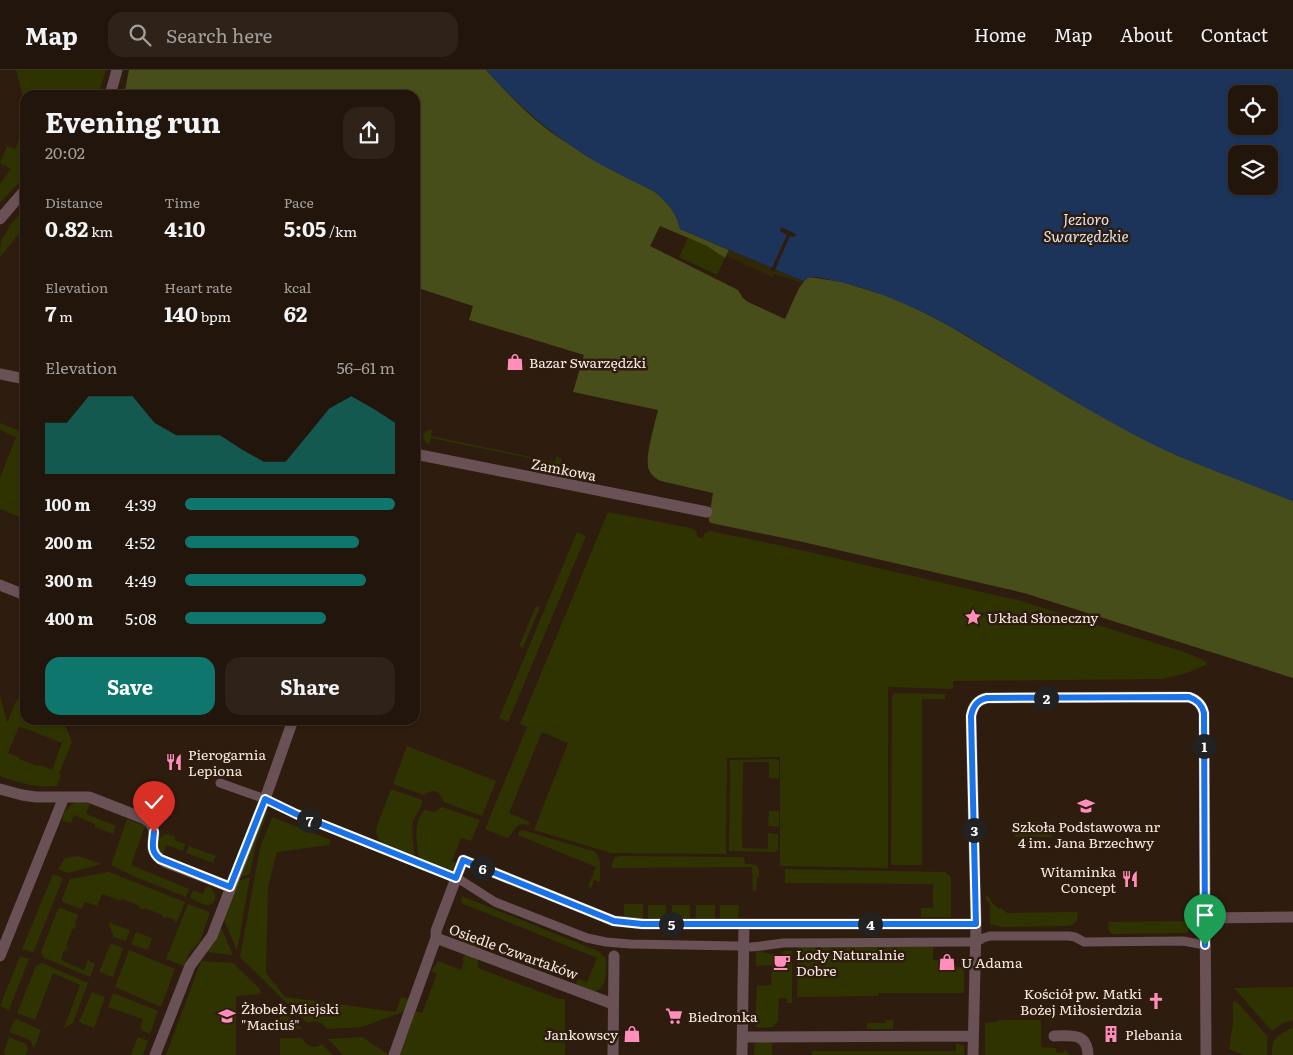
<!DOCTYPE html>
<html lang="en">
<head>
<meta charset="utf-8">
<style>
	body { margin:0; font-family:Literata,serif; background:#2e2219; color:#f1f3f6; height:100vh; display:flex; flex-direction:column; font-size:19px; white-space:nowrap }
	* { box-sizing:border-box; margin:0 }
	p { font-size:16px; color:#a29f9d }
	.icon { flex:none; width:28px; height:28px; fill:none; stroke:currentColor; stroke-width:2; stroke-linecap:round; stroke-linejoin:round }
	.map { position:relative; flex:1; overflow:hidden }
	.side { position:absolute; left:20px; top:20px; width:400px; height:635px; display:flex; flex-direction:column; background:#22150b; border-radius:15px; box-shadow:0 1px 4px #0004,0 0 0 1px #3f342c }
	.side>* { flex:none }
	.buttons { position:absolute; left:1228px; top:15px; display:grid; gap:10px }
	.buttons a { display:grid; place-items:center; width:50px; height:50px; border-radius:10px; background:#22150b; box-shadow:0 1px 4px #0004,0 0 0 1px #3f342c; font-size:25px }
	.pin { position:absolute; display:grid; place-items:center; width:42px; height:42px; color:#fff; margin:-51px -21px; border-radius:50% 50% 50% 0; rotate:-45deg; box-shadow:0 0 5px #0007 }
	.pin .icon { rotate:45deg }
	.km { position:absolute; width:25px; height:25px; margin:-12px; border-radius:50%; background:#222; color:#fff; font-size:14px; line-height:25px; text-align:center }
	.round { display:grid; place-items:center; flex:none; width:52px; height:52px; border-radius:15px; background:#2e2219 }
	.summary { display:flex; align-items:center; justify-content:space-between; height:85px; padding:0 25px }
	h1 { font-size:28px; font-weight:700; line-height:38px }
	.metrics { display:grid; grid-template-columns:repeat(3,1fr); gap:8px; height:85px; padding:5px 25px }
	.metrics div { display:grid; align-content:center }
	.metrics b { font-size:21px; font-weight:700 }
	.metrics small { font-size:14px; font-weight:400 }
	.metrics p { font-size:14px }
	.chart { height:140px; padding:10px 25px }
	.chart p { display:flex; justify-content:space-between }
	.chart svg { width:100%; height:90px; margin-top:5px; fill:#0f766e; opacity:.7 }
	.primary-button { display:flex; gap:10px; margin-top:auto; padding:10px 25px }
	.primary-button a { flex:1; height:58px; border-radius:15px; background:#0f766e; color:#fff; font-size:20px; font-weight:700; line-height:58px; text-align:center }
	.primary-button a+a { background:#2e2219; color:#f1f3f6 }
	ul { padding:0 25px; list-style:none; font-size:16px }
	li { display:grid; grid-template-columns:80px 60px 1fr; align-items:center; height:38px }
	li i { height:12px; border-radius:6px; background:#0f766e }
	header { display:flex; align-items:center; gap:30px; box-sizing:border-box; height:70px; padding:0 25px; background:#22150b; border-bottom:1px solid #3f342c }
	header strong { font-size:24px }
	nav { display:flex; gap:28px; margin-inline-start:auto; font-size:18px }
	.search { width:350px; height:45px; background:#2e2219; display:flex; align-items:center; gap:12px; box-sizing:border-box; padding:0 18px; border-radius:15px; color:#a29f9d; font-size:19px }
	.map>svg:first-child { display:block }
</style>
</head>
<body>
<header>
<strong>Map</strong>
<div class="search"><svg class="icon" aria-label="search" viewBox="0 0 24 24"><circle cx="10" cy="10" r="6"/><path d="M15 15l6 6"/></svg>Search here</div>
<nav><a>Home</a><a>Map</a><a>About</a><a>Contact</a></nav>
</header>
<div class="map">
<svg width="1293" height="985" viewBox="0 0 1293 985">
	<rect width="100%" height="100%" fill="#2e1c0f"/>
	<path fill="#2f3301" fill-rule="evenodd" d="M16,0H106L98,25H25V35Z
		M25,57V106L0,133V114L11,99L0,93L7,76L15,79Z
		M25,138V156L1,186L0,185L1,171L11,154Z
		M688,168L707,176L725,188L717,205L679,187Z
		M0,353L25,363V449L0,439V408L16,367L0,360Z
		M429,360H432L431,366L555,392L556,386L561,389L562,394C561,399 558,400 553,399L554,393L431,368L429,374C424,372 422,368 424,363Z
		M608,442L691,458L696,461L698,467L702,468L705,463L710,461L783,476L1021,531L1184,582L1204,590L1207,593L1206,595L1187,603L1162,609L953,611V619L888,617V798L780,796V687L727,688L726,784L611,783L534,760L568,673L542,662L509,743L530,752L529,755C512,751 516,763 507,768L485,759L527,657L520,654Z
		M577,462L586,466L508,652L499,648Z
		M536,536L540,537L523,578L519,576Z
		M894,623L945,624V629H922V795H894L891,793L892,627Z
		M0,625L7,653L17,629L25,632V650H63L72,672L59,704L61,705L57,716C36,718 19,713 0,706ZM19,656L62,673L52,700L39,695L38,696L19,689V687L8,683Z
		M407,676L496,711L482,746L444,732C440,722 435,717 424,725L393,714Z
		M774,689L779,690V709L769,708V692H743L742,778L768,779V763L778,764V780L775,782L729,781L730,690Z
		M391,719L422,730C423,738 415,744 413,752C411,764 414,777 415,789L385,775L380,771L376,763L377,756Z
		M79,731L90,733L86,744L116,756L113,764L95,757V754L74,745L71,753L63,751C62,742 70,733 79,731Z
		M442,737L480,750L471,771L461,768L452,791L458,794L454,805L419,790C417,773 412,754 424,740L434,742Z
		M265,740L268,742L256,773L250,804L240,807Z
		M769,741H779V757L768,756Z
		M272,747L331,770L329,775L277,782L268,817L266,903L285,927L396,942L401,927L409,929L405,941L362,957L327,959C322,952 316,949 307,953L240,887L260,778Z
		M127,749L145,756L131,795L189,819L186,827L138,808L111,795Z
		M1015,752H1052V767H1015Z
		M522,760L596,782L600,792V812L594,810L591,818L588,817L596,797L518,765L519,762Z
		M168,764L175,767L174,770L185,774L183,781L167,775L163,784L158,779V769L164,765Z
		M189,776L216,786L213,793L186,783Z
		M78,786L102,794L68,803L58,799L65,788Z
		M619,786L742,787L744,788L745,794C756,794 760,794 759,807H757L756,821H753L752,797L611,798L614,788Z
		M785,799L945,802L951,807V847H921V838H933V814L785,813Z
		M109,802L185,832L177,852H175V850L167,847L166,848L162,847V845L145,838L143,839L139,838L140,836L122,829L121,831L102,824L97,836L85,832L81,839L63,832L62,829L70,809Z
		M53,804L63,808L33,883L22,879Z
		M250,807L237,881L223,848L238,811Z
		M208,816C216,820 219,832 209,835C204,836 195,830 190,828L193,820L203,824L206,817Z
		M986,825L991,829L990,831L999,839L1001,838L1007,843L1078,842L1077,850L1072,855L1068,856L1003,857L990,854V834L986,829Z
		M462,826L598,881L606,888C606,899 609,923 591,921C586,920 580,918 575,916L578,909L587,912L597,888L461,833Z
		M188,834L210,842L200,871L190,882L184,896L166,889Z
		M624,834H643V849L624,847Z
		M648,835H666V850H648Z
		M672,835H690V850H672Z
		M696,835H715V850H696Z
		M720,835H739L738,851L720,850Z
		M61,838L78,845L75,854L76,855L75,859L73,858L66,876L68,877L66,881L64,880L61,889L63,891L84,900L88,890L95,894L90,907L44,888L41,882L58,839Z
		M1188,851V861L1187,863L1112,864L1109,862L1108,852Z
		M108,852L130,860L126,871L114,867Z
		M220,855L233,885L206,882L215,872Z
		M136,862L152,868L148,880L131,874Z
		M466,864L483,871L480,880L462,873Z
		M111,873L123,878L113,907L99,902Z
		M798,877H933V890C934,890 939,890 940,890C947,887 946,883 955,890L954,897H964V923H879L878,926L797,927Z
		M129,880L175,899L161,937L115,917Z
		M756,881L777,885L778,887L775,890V895C778,899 782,900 786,897L788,891L786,888L781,886L782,883L784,881H792V933H787V928H779L778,951L773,957L758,958L755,955L757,916L771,915L772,895L756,896Z
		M465,884L478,888V898L559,929H565V985H400L416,941L422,943L437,904L432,902L433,897H435L438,891L461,900L464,891L462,890Z
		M20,886L29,889L9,940L0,936Z
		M201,891L233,893L260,919V924L236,926V985H166Z
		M42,893L88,913L73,953L64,958L80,915L53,903L35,950L17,943L36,896Z
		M1293,917V950L1283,953L1272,961L1234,918Z
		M92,922L105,927L94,958L79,952Z
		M113,923L158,941L150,964L140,959L143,949L108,937Z
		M1233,932H1237L1268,967L1267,972V985H1244L1229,979L1233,953Z
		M280,938L302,959H280Z
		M16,949L41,960L34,978L30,970L9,962L14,951Z
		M886,950H893V959H867V953H885Z
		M997,950H1041V977L1056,978V982L1063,983L1064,979L1070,985H985V953L997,952Z
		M1293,957V985H1272C1272,966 1278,966 1293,957Z
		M9,967L26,974L28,979L26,985H5L4,982Z
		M138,967L148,971L143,985H131Z
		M362,967L389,985H343L328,969Z
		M280,968H302C307,976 314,980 322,974L333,985H280Z
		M768,971L772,973V985H754L755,973Z
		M956,973L964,976V985H812V981H956Z"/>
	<path fill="#484e1a" d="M129,0H486C510,26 534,52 564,71C593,89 624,105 655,122C667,132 677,143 680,159L729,180L725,188L707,176L660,156L650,176L738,220L743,228L748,232L785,249L799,218L805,210L809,207L842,212L890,227L913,237L946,254L1069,328L1151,373L1176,385L1293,431V608L1024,523L803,472L711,453L709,451V448L713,423L661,411C656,409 652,406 649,400C644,390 655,353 658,340L573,322L584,285L469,250L473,236L415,217V25H124Z"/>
	<path fill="#302806" d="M729,180L772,198L771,200L774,202L775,199L803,211L802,213L774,204L772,207L726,186Z"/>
	<path fill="#1c345a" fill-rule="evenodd" d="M486,0H1293V431C1246,412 1197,396 1152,374C1124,360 1096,344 1069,328C994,284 922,230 836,211C825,209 812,203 803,211L680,159C677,143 667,132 655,122C631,110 605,98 583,84C546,60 515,32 486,0ZM1236,24H1269V56H1236ZM1236,84H1269V116H1236Z"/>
	<path fill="#2e1c0f" d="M781,157L796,164L794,167L790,166L774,202L771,200L787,165L780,161Z"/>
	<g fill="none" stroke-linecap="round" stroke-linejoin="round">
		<path stroke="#695156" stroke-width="9" d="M220,713L265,729L296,744L462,811L495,832L587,868L606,872L630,874L738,876
			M980,870L983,868L990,866H1069L1075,867L1084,872L1183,871L1205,875
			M751,877L761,876L783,873L969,872"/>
		<path stroke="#695156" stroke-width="11" d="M110,25L117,0
			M0,149L25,120
			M0,304L25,309
			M415,384L707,442
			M0,515L25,525
			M0,719L22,725L36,727H89L143,748C168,761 138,777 165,792L230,817
			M1204,848L1293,847
			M436,868L613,934
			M0,886L64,727
			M1054,966C1071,966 1087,962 1088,985
			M743,967L973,966
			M155,985L190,896L212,866L265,729L293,650
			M394,985L436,868V861L463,790L614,851L645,854H976
			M613,985L614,886
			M742,985L744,854
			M973,985L976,854L971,646C973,636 977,630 987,628L1186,627C1196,628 1201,633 1204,643L1206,985"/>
	</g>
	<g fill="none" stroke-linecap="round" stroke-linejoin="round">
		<g stroke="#fff" stroke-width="10">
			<path id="route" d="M154,762C153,774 150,781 160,789L230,817L265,729L296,744L456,808L463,790L614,851L642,854H976L971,646C973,636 977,630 987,628L1189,627C1197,630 1202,634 1204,643L1205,875"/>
		</g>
		<use href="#route" stroke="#1a73e8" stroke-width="6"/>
	</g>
	<defs>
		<g id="shop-bare" transform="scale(1.35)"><path d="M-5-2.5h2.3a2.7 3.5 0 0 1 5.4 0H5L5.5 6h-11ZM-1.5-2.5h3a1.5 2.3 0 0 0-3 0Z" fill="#ff8eba" stroke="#2e1c0f" stroke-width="2.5" paint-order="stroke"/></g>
		<g id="sight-bare" transform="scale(1.35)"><path d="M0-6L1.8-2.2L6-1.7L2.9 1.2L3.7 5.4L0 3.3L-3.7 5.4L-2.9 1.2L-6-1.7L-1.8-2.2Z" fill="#ff8eba" stroke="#2e1c0f" stroke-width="2.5" paint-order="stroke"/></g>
		<g id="restaurant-bare" transform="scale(1.35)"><path d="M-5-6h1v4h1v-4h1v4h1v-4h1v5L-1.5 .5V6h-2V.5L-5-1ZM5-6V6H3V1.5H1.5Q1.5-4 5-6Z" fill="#ff8eba" stroke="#2e1c0f" stroke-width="2.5" paint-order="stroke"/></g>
		<g id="school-bare" transform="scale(1.35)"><path d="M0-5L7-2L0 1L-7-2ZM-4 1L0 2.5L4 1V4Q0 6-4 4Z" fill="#ff8eba" stroke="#2e1c0f" stroke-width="2.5" paint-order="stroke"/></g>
		<g id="cafe-bare" transform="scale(1.35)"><path d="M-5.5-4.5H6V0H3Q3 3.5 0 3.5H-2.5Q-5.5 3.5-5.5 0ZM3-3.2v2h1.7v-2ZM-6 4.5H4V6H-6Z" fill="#ff8eba" stroke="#2e1c0f" stroke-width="2.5" paint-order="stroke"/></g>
		<g id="church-bare" transform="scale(1.35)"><path d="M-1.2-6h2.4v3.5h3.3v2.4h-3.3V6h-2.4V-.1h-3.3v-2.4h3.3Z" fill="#ff8eba" stroke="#2e1c0f" stroke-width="2.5" paint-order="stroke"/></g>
		<g id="supermarket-bare" transform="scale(1.35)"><path d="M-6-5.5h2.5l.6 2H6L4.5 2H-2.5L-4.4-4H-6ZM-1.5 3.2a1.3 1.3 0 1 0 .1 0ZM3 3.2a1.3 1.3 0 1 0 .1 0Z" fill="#ff8eba" stroke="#2e1c0f" stroke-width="2.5" paint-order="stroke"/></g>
		<g id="building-bare" transform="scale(1.35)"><path d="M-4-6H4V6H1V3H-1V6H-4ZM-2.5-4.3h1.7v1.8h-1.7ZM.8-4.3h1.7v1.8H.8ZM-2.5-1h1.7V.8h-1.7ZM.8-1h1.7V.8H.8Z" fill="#ff8eba" stroke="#2e1c0f" stroke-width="2.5" paint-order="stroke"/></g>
	</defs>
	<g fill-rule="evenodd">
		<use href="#shop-bare" x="515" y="292"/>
		<use href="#sight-bare" x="973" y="547"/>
		<use href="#restaurant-bare" x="174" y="692"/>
		<use href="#school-bare" x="1086" y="736"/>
		<use href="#restaurant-bare" x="1130" y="809"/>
		<use href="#cafe-bare" x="782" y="892"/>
		<use href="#shop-bare" x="947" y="892"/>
		<use href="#church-bare" x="1156" y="931"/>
		<use href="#school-bare" x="227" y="946"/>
		<use href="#supermarket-bare" x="674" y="946"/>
		<use href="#shop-bare" x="632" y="964"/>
		<use href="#building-bare" x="1111" y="964"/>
	</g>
	<g text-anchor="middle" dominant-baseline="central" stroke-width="5" stroke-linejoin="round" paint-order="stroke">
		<g font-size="14" fill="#f7eae1" stroke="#2e1c0f" text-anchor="start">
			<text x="529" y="292">Bazar Swarzędzki</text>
			<text x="987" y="547">Układ Słoneczny</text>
			<text x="188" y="684">Pierogarnia<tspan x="188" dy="16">Lepiona</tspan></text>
			<text x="1086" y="756" text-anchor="middle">Szkoła Podstawowa nr<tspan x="1086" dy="16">4 im. Jana Brzechwy</tspan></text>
			<text x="1116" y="801" text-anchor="end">Witaminka<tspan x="1116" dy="16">Concept</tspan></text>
			<text x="796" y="884">Lody Naturalnie<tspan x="796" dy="16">Dobre</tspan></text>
			<text x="961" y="892">U Adama</text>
			<text x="1142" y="923" text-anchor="end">Kościół pw. Matki<tspan x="1142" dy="16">Bożej Miłosierdzia</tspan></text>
			<text x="241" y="938">Żłobek Miejski<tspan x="241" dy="16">"Maciuś"</tspan></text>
			<text x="688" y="946">Biedronka</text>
			<text x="618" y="964" text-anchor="end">Jankowscy</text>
			<text x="1125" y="964">Plebania</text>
		</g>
		<g font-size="14" fill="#f7eae1" stroke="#2e1c0f">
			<text transform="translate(564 399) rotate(11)">Zamkowa</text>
			<text transform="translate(514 881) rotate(20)">Osiedle Czwartaków</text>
		</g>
		<g font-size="15" font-style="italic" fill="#dbe4f2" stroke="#2e1c0f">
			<text x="1086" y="148">Jezioro<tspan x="1086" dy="17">Swarzędzkie</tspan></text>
		</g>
	</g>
</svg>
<div class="buttons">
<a><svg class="icon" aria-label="locate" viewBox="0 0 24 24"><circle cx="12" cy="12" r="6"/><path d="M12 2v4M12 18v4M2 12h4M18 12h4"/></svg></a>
<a><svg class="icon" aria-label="layers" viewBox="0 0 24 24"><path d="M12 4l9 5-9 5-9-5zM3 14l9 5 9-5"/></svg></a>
</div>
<div class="pin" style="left:1205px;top:875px;background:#1e9e55"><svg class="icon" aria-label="arrive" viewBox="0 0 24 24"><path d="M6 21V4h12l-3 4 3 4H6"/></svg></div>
<div class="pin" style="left:154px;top:762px;background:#d93025"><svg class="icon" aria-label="check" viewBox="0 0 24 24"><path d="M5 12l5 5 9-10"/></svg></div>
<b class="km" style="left:1204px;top:676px">1</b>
<b class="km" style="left:1046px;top:628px">2</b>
<b class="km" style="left:974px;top:760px">3</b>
<b class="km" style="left:870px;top:854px">4</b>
<b class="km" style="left:671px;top:854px">5</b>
<b class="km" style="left:482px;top:798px">6</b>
<b class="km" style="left:309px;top:750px">7</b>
<section class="side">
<div class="summary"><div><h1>Evening run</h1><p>20:02</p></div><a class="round"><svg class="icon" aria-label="share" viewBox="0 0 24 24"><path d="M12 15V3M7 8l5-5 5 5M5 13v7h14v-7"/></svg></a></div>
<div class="metrics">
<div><p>Distance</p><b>0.82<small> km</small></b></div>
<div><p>Time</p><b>4:10</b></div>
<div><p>Pace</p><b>5:05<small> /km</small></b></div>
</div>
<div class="metrics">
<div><p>Elevation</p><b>7<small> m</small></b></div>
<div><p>Heart rate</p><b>140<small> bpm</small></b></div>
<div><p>kcal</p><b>62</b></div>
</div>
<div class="chart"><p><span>Elevation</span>56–61 m</p>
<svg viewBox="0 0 160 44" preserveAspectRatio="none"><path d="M0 44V19L10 19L20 6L30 6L40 6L50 19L60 25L70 25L80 25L90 32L100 38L110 38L120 25L130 12L140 6L150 12L160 19V44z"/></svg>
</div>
<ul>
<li><b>100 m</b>4:39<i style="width:100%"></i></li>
<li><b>200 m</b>4:52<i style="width:83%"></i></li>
<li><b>300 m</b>4:49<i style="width:86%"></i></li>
<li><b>400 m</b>5:08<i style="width:67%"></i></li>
</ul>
<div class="primary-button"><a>Save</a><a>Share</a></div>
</section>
</div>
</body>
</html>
